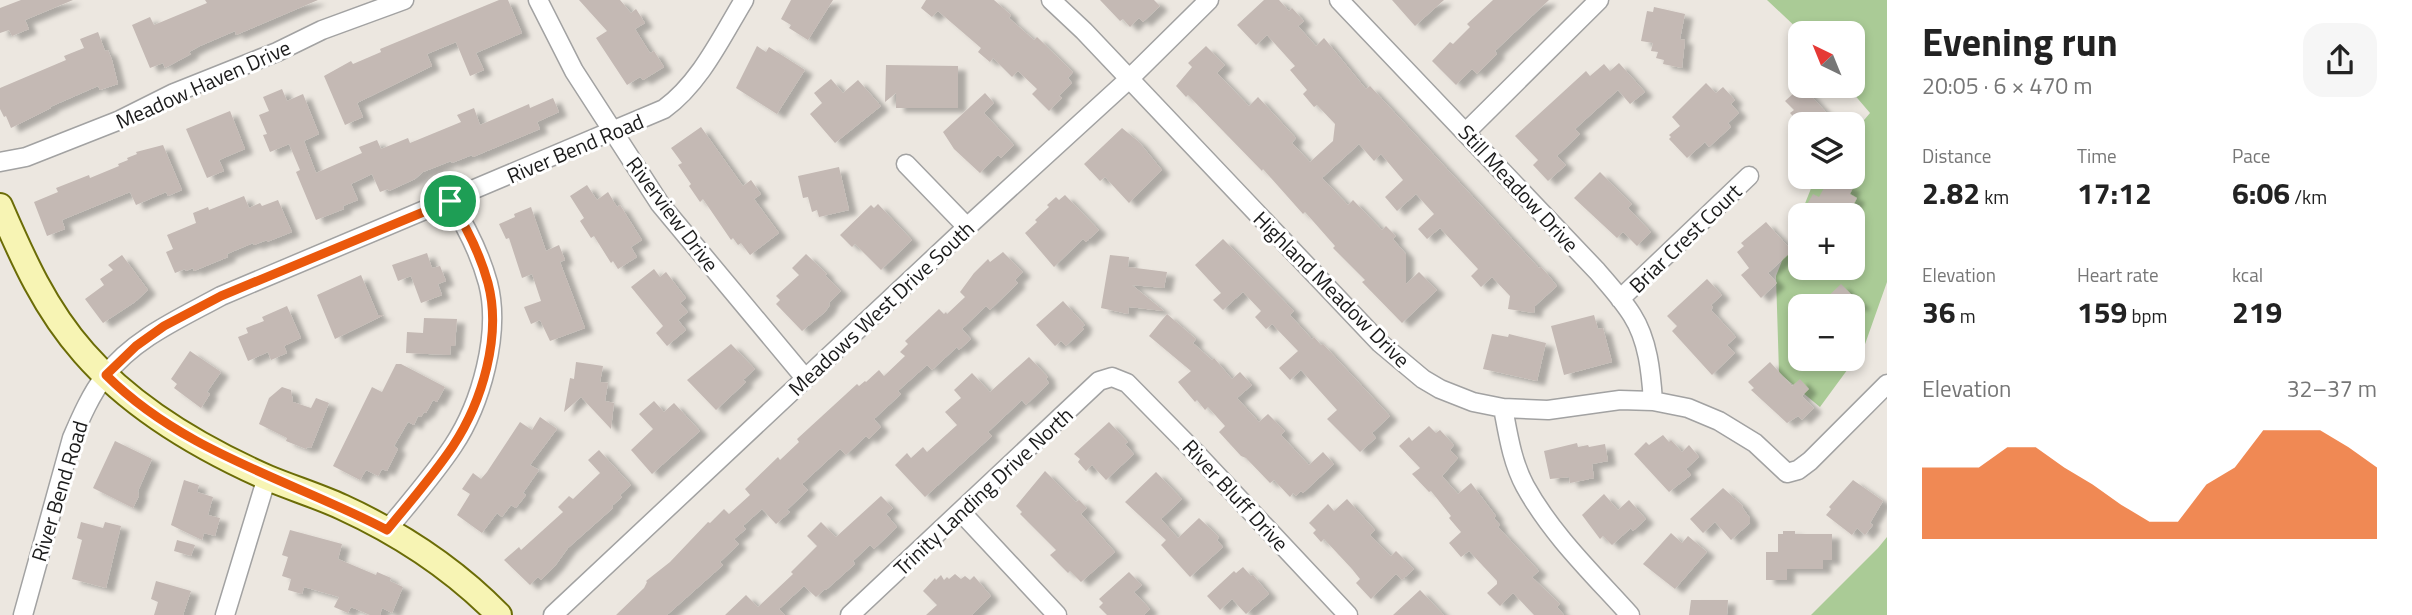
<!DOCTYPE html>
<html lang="en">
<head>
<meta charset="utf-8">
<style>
	body { margin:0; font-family:"Titillium Web",sans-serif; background:#f6f6f6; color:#222; height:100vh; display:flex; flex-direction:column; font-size:26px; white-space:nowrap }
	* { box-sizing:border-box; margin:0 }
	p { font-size:23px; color:#767676 }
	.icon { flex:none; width:38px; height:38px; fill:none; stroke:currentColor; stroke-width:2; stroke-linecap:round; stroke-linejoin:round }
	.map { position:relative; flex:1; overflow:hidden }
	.side { display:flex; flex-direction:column; background:#fff; width:525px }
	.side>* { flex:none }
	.needle { width:46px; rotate:317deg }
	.controls { position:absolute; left:1788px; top:21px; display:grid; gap:14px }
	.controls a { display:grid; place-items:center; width:77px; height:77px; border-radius:14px; background:#fff; box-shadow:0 4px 10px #0003; font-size:35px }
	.pin { position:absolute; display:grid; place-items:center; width:60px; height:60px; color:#fff; margin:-30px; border:4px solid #fff; border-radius:50%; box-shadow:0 2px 7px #0007 }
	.round { display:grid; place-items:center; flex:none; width:74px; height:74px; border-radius:21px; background:#f6f6f6 }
	.head { display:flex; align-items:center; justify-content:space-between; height:119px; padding:0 35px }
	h1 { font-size:38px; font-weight:700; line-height:52px }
	.stats { display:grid; grid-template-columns:repeat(3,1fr); gap:10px; height:119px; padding:7px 35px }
	.stats div { display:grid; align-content:center }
	.stats b { font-size:30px; font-weight:700 }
	.stats small { font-size:19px; font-weight:400 }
	.stats p { font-size:19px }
	.chart { height:196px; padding:14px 35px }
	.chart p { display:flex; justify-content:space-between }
	.chart svg { width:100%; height:126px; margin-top:7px; fill:#ea580c; opacity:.7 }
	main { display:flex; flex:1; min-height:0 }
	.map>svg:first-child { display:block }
</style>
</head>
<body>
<main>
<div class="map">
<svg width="1887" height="615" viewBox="0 0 1887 615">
	<defs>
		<filter id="shadow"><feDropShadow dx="8" dy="4.5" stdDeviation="2" flood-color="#0004"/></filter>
	</defs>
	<rect width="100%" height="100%" fill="#ece7e0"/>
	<path fill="#aacb96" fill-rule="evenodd" d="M1767,0H1887V282L1864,347L1820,407L1779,373L1776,276L1814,181L1817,177H1853V133L1870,113L1847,86H1853V33H1802ZM1801,215H1853V268H1801ZM1801,306H1853V359H1801Z
		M1887,537V615H1811L1878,548Z"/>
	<path fill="#c4b9b4" filter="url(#shadow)" d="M21,0H73L25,20L29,29L12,36L9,30L0,33V8Z
		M205,0H318L236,35L235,31L200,46L189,52L191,54L165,68L163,63L150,68L132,25L150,17L154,25L207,3Z
		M499,0H508L522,33L476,53L484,70L470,76L456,42L427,54L432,66L357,103L363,117L345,125L324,76L351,61L353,64L381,52L380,49Z
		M579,0H620L631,13L636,9L645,23L635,29L650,53L654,51L664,67L643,80L640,77L627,85L596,38L607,31Z
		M791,0H833L808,40L789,28L791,25L781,19Z
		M926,0H994L1011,15L1009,18L1034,40L1037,37L1073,72L1068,78L1072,83L1059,96L1062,98L1049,111L1032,94L1037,89L1018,71L1012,77L993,58L990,62L978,52L981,48L938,11L932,17L921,8Z
		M1100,0H1154L1160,6L1143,22L1139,18L1130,27L1123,19L1120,21Z
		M1264,0H1279L1289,11L1292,8L1304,21L1298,26L1316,46L1324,38L1366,89L1370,86L1539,268L1541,267L1549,276L1557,286L1535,306L1534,313L1508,309L1510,296L1492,277L1481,287L1471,276L1478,269L1440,228L1427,239L1418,229L1434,214L1416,194L1397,211L1385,197L1403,180L1381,154L1374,161L1359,144L1322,178L1348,205L1353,200L1382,230L1386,226L1396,236L1393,239L1406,254V284L1419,272L1437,290L1402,323L1362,282L1365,280L1333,248L1335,246L1305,212L1303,214L1263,169L1262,171L1188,95L1186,97L1176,86L1192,67L1188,63L1206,46L1225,65L1217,73L1249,106L1258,97L1296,138L1292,143L1310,162L1333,141L1335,124L1317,105L1314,107L1303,94L1307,90L1290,70L1295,66L1267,35L1256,45L1237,25Z
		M1392,0H1444L1415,26Z
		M1493,0H1549L1495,51L1497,54L1477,74L1472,69L1456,85L1432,61L1450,42L1453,44L1470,27L1467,24Z
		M1654,7L1685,14L1680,39L1685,40L1682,68L1663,64L1664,60L1656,58L1658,52L1651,51L1653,43L1641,41L1647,11L1653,12Z
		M98,32L105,51L108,50L112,60L118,84L100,90L98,86L50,107L51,108L11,128L6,116L4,117L0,109V88L66,60L64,56L84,48L80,39Z
		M757,46L766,52L769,47L805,70L777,114L736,88Z
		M1619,63L1645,92L1630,104L1618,90L1575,129L1580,134L1557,156L1566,165L1548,181L1533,165L1538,160L1515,136L1586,71L1590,76L1604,64L1610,71Z
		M886,65L958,66V108H896V93L885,102Z
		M831,79L843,93L858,80L881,106L835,143L810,114L822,103L814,93Z
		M1706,83L1716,93L1723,87L1735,100L1731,104L1739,113L1728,123L1731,127L1709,147L1705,142L1687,158L1669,139L1671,137L1669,135L1680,126L1672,117Z
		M1802,86L1837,124H1800L1790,113L1794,110L1785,101Z
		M282,89L287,101L303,94L319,134L304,141L316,173L362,153L359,147L377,140L381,149L408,138L410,143L461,122L457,115L474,108L480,125L529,104L530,108L553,98L559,112L537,122L540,129L473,157L472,155L452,163L451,161L423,172L415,179L389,191L388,189L380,192L372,174L351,184L358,200L343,206L344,209L316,220L296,172L300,170L289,144L270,152L263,135L267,134L259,115L269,111L263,97Z
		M985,93L994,103L984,113L1014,145L1001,158L998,155L980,173L954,149L943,132Z
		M230,111L245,149L219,160L224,171L207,178L186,129Z
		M701,127L743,186L751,180L761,194L754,199L779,233L750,255L741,243L738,245L733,238L731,240L703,199L700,202L689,186L691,184L678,165L682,163L671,148Z
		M1122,128L1139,142L1162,170L1129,203L1105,177L1100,181L1084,164Z
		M163,145L182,190L168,196L166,192L136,205L130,192L62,220L65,229L47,236L34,202L58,192L56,188L89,175L90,178L119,166L118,164L128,160L127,158L137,154L136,152Z
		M839,167L849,210L819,217L817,210L812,212L808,197L803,198L798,176Z
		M1600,172L1632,204L1628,208L1651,232L1637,246L1623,232L1617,238L1574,198Z
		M1830,177L1853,188L1850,194L1857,198L1848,215H1801L1813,194L1819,197Z
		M587,185L597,200L608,192L617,207L620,205L642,240L631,247L637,257L618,269L613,261L611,263L594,236L591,238L580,221L584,218L570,196Z
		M1065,195L1099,230L1086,242L1083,239L1054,267L1025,233L1037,222L1035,220L1049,207L1047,205L1056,197L1059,200Z
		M244,196L249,208L260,203L262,206L278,200L292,232L267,242V240L254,245L253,243L227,254L228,257L194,271L193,268L186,271L185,269L175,273L166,252L173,249L167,235L196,223L193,213L208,207L209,210Z
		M878,204L912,240L881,270L855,244L852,247L840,235L871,205L874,208Z
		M531,207L546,251L559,245L565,260L560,262L585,328L550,341L540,320L531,324L524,307L541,301L532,274L522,278L509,238L506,239L499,224L515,217L514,214Z
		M1766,222L1792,251L1768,273L1777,283L1761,298L1741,275L1749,268L1737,252L1744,246L1741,243Z
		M1223,239L1294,311L1290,315L1312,339L1314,337L1321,345L1323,344L1390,416L1372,433L1376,438L1360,452L1327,419L1337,410L1301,370L1290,380L1279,368L1298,351L1272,324L1266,329L1255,317L1261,311L1243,292L1223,310L1213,300L1221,293L1195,265Z
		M1003,252L1023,272L1015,280L1018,283L990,310L986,306L962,329L971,339L959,350L957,347L932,370L927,365L898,391L901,394L874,419L881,427L869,439L866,436L846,455L840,449L802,484L808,490L787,510L790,512L776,524L762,509L743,526L746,529L734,539L739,544L720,562L723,565L667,615H616L644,588L647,582L646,581L670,562L708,522L710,523L724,509L729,514L750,495L745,489L778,457L780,460L799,442L797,439L857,384L859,386L865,381L866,382L879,370L884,376L905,356L900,352L908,344L905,341L939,309L944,314L946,312L947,314L965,297L960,292L974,273L988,259L990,262Z
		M427,253L432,268L440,266L446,281L438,284L442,295L421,303L411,276L398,281L392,265Z
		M806,254L827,274L825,275L841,291L829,303L830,305L825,312L802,331L776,304L780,300L776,296L799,275L792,268Z
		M122,255L148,290L135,302L103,323L85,299L104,285L100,279L113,270L108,265Z
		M1110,255L1129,257L1128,267L1167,272L1164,288L1132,285L1164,311L1129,307L1128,314L1101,308Z
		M654,269L660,277L666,272L686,298L680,303L688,312L678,320L686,330L667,346L656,333L663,326L631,287Z
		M361,275L378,315H384L335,339L317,295Z
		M1707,279L1722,295L1711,305L1713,307L1711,310L1736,337L1727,345L1735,353L1712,375L1672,331L1677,326L1667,316Z
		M1841,284L1863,306H1818Z
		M1063,301L1085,325L1082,327L1084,329L1066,346L1061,341L1055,346L1036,325Z
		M287,306L301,338L284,346L287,353L271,360L268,352L248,361L238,337L248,333L246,328L264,321L262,317Z
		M1167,314L1196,339L1193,343L1212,360L1214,358L1232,379L1240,372L1252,385L1237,398L1259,422L1268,414L1285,431L1281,435L1309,465L1323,452L1334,464L1303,493L1301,491L1296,496L1293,493L1290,497L1274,480L1270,483L1246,458L1241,456L1219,432L1225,426L1208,407L1205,410L1197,400L1195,402L1178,382L1191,371L1149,336Z
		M1594,315L1598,329L1603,328L1612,362L1564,375L1551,326Z
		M424,318L457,319L455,346H451L450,355L406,353L407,332L423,333Z
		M1492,334L1508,337L1509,334L1546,343L1537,381L1483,369Z
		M731,344L755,369L743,380L746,382L716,410L687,380Z
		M190,351L221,372L207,392L210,394L201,408L174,388L177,384L171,379Z
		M1029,357L1048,377L1046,379L1049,383L1026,405L1022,400L988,432L992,436L925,497L895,465L907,453L911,458L923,447L927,452L957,425L945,412L961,398L954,390L972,373L990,392Z
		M576,362L603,366L600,382L608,383L605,401L614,403L611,429L581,397L564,412L570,378L574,379Z
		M1770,362L1792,386L1800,379L1809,389L1802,396L1814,408L1802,420L1798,416L1787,423L1751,390L1754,388L1748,382Z
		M396,364H401L445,387L437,402L433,400L426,413L424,412L421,417L418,416L414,425L408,422L394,446L398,449L387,471L382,469L378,476L366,470L360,480L333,466L372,387L382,392Z
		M282,387L291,390L293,402L311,408L316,398L329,403L311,448L307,447L306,449L286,441L287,438L259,424L269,398Z
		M654,401L664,412L674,403L700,431L652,474L631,450L653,429L639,414Z
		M540,417L557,429L530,465L539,470L523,493L526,495L516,508L511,505L502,517L497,513L482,533L457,515L470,494L462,489L473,473L481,479L487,472L520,422L532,430Z
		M1109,422L1128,442L1125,444L1134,454L1106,480L1092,465L1086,471L1078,462L1080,459L1074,454Z
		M1429,426L1436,433L1440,430L1454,445L1450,450L1458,458L1442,476L1458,494L1471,483L1496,516L1494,518L1500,525L1498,527L1539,571L1532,577L1560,604L1557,607L1564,615H1534L1513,593L1500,606L1487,593L1497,584V581L1469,551L1461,557L1449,543L1461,532L1449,518L1451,516L1431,491L1429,492L1412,474L1420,468L1399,446L1409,437L1412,441Z
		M1663,435L1669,442L1671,440L1682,452L1689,445L1699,457L1686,469L1691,475L1669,492L1634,454L1646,442L1649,445Z
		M115,441L152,459L138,491L139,496L133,508L93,488Z
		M1577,443L1578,447L1588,445L1589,447L1605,444L1608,461L1592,464L1594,478L1570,483L1569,477L1550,479L1544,451Z
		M599,450L631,485L620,495L622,497L612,506L613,508L568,548L555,566L541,580L538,577L530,585L504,560L519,547L521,550L563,512L558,507L569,496L573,499L600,473L588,460Z
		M1045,471L1076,502L1079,500L1087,508L1081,514L1115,552L1081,582L1070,571L1068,573L1050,555L1056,550L1020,514L1022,512L1016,506Z
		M1156,472L1182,499L1161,519L1178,538L1199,518L1219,537L1217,540L1223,547L1190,577L1161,545L1166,540L1125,502Z
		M184,480L199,485L197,492L213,497L208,515L220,518L215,536L204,533L202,540L171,525Z
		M1853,480L1883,501L1870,523L1873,525L1865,535L1857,528L1852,535L1826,515L1831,509L1829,507Z
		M1723,488L1743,506L1742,507L1750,518V523L1731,540L1715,522L1703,533L1690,519Z
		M1604,494L1618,510L1629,500L1646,519L1633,531L1631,528L1612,545L1603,536L1600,539L1582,515Z
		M881,496L893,508L886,514L897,527L874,549L870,545L853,561L855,564L826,590L825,589L816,597L804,586L779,609L785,615H725L746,595L758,607L793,574L791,572L817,546L807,536L821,522L836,537Z
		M1347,499L1375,530L1370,535L1391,556L1396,551L1414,569L1402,580L1396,574L1371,599L1356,583L1360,579L1352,569L1324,539L1321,542L1313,533L1316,530L1309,523L1328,504L1334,511Z
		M81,522L103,528L105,522L121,526L106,588L72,579L82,540L77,538Z
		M290,530L342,544L338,559L376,575L377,572L391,578L390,581L403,587L392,613L382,608L380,615H370L351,607L348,613L334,607L339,597L304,587L302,594L288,590L291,579L282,576L288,557L282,555Z
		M1783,531H1795V534H1832V560H1823V569H1787V580H1766V552H1778V534H1783Z
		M1671,533L1682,543L1688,536L1707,552L1675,589L1643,564Z
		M177,540L195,545L191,556L174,551Z
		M1243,567L1251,576L1253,575L1269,594L1246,614L1232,599L1220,610L1207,596L1234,571L1236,573Z
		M1129,572L1142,585L1134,592L1150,609L1144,615H1107L1099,607L1103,603L1099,599Z
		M955,574L961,579L965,576L970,580L974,576L991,596L972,615H926L937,605L923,591L935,578L936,580L941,575L944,580L947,577L949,579Z
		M156,581L191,591L183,615H154L158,602L151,599Z
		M1420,590L1444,615H1393Z
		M1691,600H1728L1727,615H1689Z"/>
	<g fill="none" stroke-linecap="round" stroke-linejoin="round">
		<g stroke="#a2a2a2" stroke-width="21">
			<path id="street" d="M538,0L574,71L660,204L805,378
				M1051,0L1084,31L1380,343L1423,379L1440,389L1473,402L1503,408L1548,410L1620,400L1653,401L1688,408L1719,421L1755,443L1787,473L1798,470L1810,461L1887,384
				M1339,0L1597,271C1609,285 1622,299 1632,315C1648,340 1651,372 1653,401
				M1466,132L1599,0
				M0,162L26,157L120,120L174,93L277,52L322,30L404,0
				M906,164L967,227
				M1620,299L1749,176
				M1503,408C1508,434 1512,462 1525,486C1552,535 1593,574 1630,615
				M961,512L1057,615
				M387,530C409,503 433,476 453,446C481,404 501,333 488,283C480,254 466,226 450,201
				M23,615L72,438C81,417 91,394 105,376C134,338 181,318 221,296L664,109C700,83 721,38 744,0
				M225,615L267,477
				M553,615L967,227L1128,80L1209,0
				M850,615L1099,381L1112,377L1127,383L1195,452L1348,615"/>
		</g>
		<g stroke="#6b6c07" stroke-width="28">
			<path id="secondary" d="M0,206C23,259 45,309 84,353C133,409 200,448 268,478C292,488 318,496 342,507C401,534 454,569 499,615"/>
		</g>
		<use href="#street" stroke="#fff" stroke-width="18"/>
		<use href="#secondary" stroke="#f7f4b4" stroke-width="24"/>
	</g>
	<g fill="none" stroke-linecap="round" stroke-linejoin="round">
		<g stroke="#fff" stroke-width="14">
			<path id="route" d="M450,201C466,226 480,254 488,283C502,336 482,402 453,446C433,476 409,503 387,530C292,480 184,453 106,375L136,346L164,326L221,296Z"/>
		</g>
		<use href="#route" stroke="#ea580c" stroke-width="9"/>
	</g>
	<g text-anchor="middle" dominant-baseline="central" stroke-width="6" stroke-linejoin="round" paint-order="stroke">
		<g font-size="21" fill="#1b1b1b" stroke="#fff">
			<text transform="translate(203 84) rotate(-24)">Meadow Haven Drive</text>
			<text transform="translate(575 148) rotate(-23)">River Bend Road</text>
			<text transform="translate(1519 188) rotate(47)">Still Meadow Drive</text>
			<text transform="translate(673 214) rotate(53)">Riverview Drive</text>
			<text transform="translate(1685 238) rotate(-44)">Briar Crest Court</text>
			<text transform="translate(1332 289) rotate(45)">Highland Meadow Drive</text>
			<text transform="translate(881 308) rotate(-43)">Meadows West Drive South</text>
			<text transform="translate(59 491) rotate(-73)">River Bend Road</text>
			<text transform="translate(983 491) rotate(-43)">Trinity Landing Drive North</text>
			<text transform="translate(1236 495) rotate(47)">River Bluff Drive</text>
		</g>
	</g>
</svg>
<div class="controls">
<a><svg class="needle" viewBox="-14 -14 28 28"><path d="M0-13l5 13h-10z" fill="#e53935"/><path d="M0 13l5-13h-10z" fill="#767676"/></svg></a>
<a><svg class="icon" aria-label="layers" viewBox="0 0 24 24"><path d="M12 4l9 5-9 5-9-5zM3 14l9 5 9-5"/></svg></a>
<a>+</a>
<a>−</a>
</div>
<div class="pin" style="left:450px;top:201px;background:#1e9e55"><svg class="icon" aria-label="arrive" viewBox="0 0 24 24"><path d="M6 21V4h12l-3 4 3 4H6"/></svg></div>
</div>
<section class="side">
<div class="head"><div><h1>Evening run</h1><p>20:05 · 6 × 470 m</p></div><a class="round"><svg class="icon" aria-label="share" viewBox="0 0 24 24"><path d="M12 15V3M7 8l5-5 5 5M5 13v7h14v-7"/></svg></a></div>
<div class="stats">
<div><p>Distance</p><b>2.82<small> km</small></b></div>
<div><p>Time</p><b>17:12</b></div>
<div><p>Pace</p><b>6:06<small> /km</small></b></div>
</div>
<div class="stats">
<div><p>Elevation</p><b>36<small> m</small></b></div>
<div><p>Heart rate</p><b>159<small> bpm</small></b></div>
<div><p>kcal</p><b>219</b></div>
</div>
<div class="chart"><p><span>Elevation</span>32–37 m</p>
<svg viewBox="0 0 160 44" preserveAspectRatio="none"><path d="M0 44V19L10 19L20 19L30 12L40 12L50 19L60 25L70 32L80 38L90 38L100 25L110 19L120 6L130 6L140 6L150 12L160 19V44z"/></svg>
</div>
</section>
</main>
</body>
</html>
